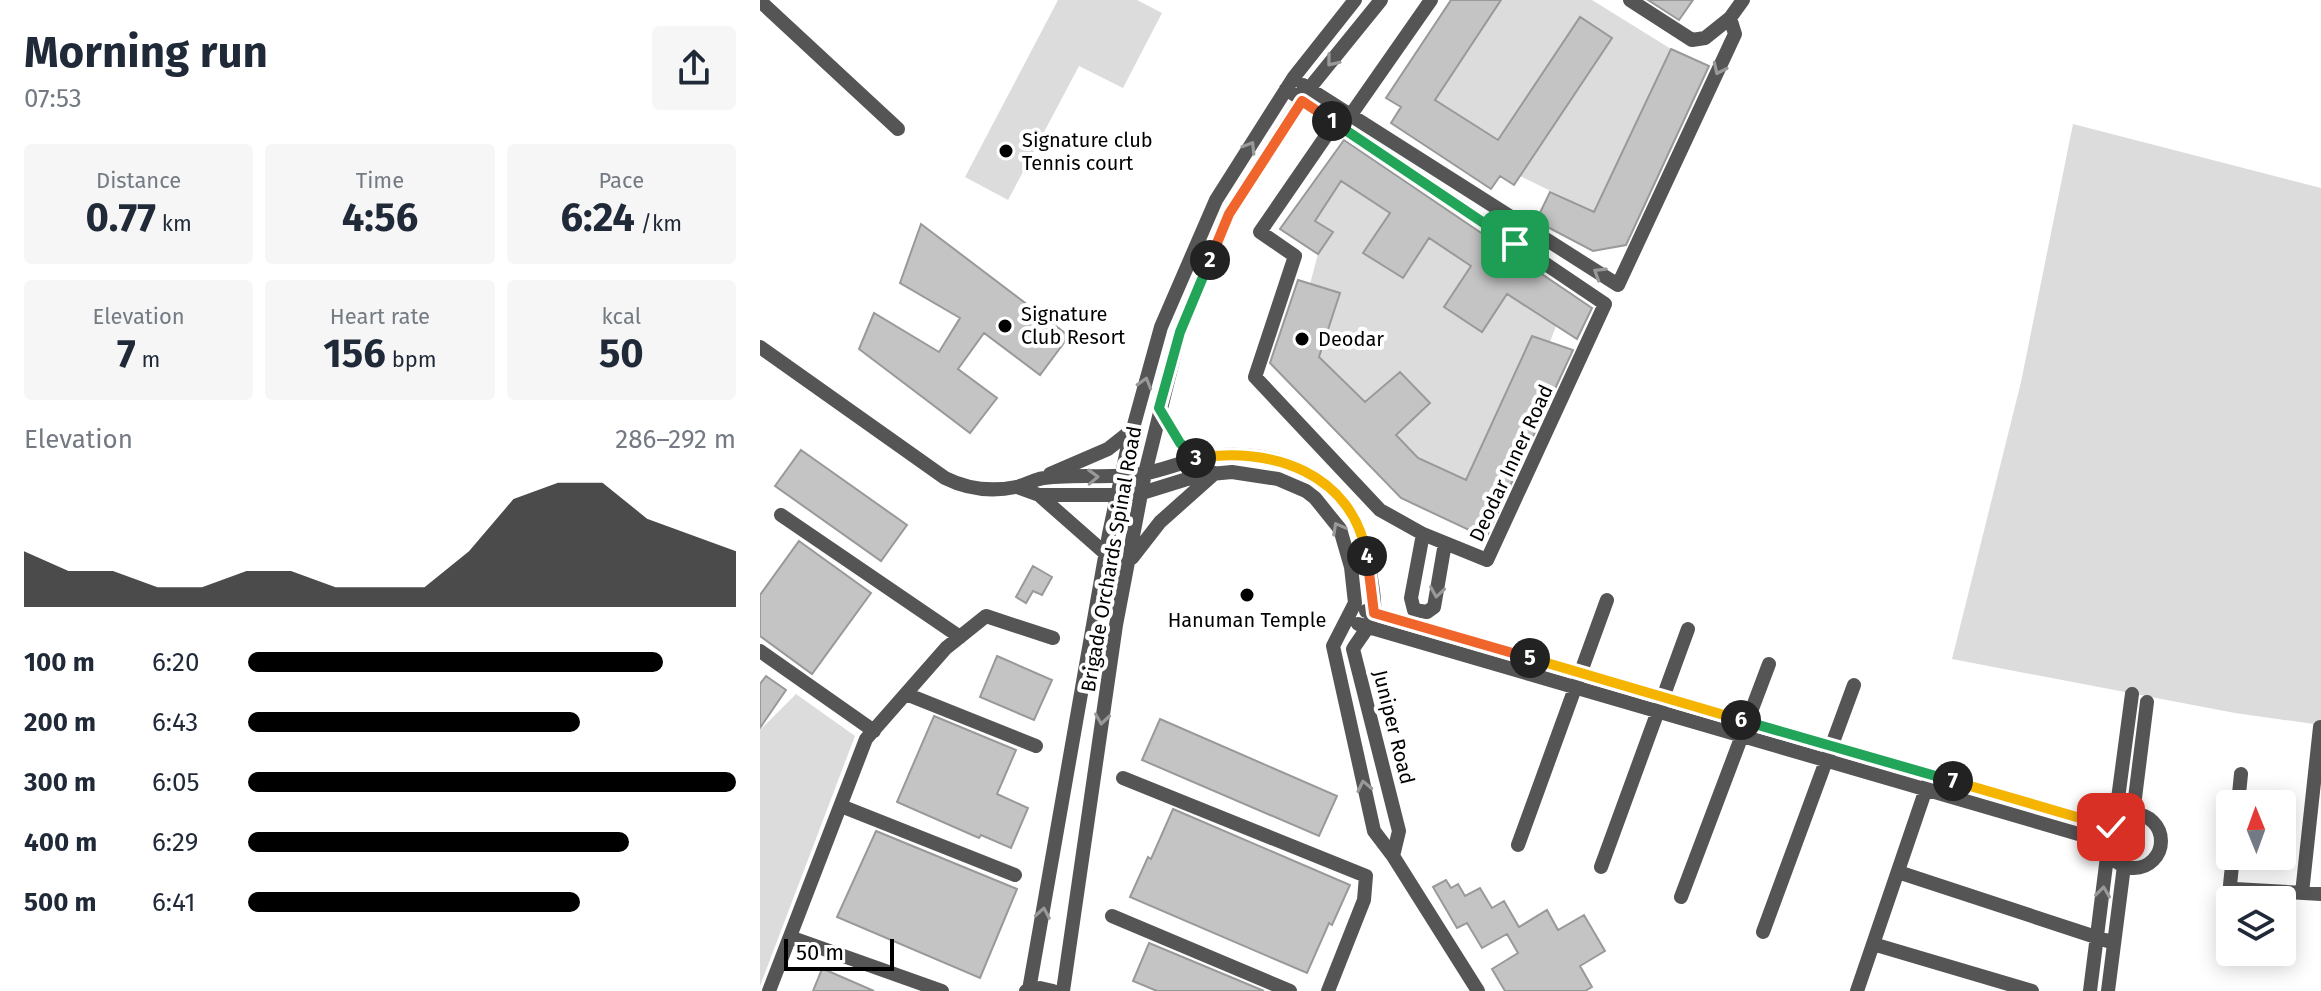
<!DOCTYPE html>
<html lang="en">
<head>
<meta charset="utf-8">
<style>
	body { margin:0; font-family:"Fira Sans",sans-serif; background:#f6f6f7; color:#1f2937; height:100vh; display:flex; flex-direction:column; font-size:30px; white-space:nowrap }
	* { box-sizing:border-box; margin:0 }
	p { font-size:26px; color:#747a83 }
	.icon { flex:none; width:44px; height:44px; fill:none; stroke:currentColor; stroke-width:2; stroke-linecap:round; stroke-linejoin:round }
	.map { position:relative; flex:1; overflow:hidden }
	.details { display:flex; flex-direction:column; background:#fff; width:760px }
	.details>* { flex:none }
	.needle { width:52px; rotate:359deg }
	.controls { position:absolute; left:1456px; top:790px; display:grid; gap:16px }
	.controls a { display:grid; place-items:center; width:80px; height:80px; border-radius:8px; background:#fff; box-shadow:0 4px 20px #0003; font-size:40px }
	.scale { position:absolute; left:24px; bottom:20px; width:110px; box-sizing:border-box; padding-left:8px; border:4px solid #000; border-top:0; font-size:22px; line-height:28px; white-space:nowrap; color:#000; -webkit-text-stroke:6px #fff; paint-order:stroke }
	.pin { position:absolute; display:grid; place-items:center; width:68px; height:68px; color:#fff; margin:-34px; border-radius:16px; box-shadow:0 4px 12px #0006 }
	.km { position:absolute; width:40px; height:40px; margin:-20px; border-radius:50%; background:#222; color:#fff; font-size:22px; line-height:40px; text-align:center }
	.round { display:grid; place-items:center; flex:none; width:84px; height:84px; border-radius:8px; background:#f6f6f7 }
	.headline { display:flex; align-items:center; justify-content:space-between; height:136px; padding:0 24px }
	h1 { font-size:44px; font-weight:700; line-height:60px }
	.stats { display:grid; grid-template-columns:repeat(3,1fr); gap:12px; height:136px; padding:8px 24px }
	.stats div { display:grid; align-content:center; border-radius:8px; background:#f6f6f7; text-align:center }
	.stats b { font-size:40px; font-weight:700 }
	.stats small { font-size:22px; font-weight:400 }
	.stats p { font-size:22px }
	.chart { height:224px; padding:16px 24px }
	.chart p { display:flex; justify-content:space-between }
	.chart svg { width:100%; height:144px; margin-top:8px; fill:#000; opacity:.7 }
	ul { padding:0 24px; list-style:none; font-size:26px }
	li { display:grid; grid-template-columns:128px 96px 1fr; align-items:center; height:60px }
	li i { height:20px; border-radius:10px; background:#000 }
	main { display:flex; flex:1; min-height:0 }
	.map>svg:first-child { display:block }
</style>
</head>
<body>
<main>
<section class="details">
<div class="headline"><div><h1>Morning run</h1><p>07:53</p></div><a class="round"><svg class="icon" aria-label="share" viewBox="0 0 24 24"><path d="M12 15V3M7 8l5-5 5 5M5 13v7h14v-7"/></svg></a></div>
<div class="stats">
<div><p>Distance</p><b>0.77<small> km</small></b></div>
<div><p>Time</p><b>4:56</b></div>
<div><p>Pace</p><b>6:24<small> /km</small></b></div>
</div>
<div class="stats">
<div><p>Elevation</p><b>7<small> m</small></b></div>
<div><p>Heart rate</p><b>156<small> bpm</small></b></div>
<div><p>kcal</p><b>50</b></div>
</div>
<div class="chart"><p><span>Elevation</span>286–292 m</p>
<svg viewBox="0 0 160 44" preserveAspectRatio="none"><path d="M0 44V27L10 33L20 33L30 38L40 38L50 33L60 33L70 38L80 38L90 38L100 27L110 11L120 6L130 6L140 17L150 22L160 27V44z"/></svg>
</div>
<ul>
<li><b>100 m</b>6:20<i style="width:85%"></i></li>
<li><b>200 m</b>6:43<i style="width:68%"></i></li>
<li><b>300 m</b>6:05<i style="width:100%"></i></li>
<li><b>400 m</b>6:29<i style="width:78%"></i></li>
<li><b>500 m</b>6:41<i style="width:68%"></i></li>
</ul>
</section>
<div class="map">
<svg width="1561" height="991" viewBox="0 0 1561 991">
	<rect width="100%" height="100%" fill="#fff"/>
	<path fill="#dcdcdc" d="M298,0H377L402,13L363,88L319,66L248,200L205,177Z
		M741,0H832L911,49L834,212L760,176L851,37L820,17L738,140L675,100Z
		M1313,124L1561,188V725L1475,713L1192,659L1261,382Z
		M581,181L647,224L637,240L619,229L604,252L663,235L721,273L684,308L722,332L738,308L733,284L796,326L790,342L772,337L721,487L658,458L636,435L670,403L640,373L617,414L559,357L580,294L550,284L558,254L572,232L555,221Z
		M36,694L95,736L0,986V730Z"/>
	<path fill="#c4c4c4" stroke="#999" stroke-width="2" d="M691,0H741L675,100L738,140L820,17L852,38L754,185L740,176L731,189L631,123L641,107L626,98Z
		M888,0H933L919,20Z
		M911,49L949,66L866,245L833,251L776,221L790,192L834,212Z
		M584,140L832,308L817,339L747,294L722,332L684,307L711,266L669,238L643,278L603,253L630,213L581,181L555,221L573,232L558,254L520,229Z
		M161,224L309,336L280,375L224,333L198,369L237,398L210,433L99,349L114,313L179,352L200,318L140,283Z
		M538,280L580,293L559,357L605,402L640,372L670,403L636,435L658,458L706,480L772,336L813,350L726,538L641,498L510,363Z
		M41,450L147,525L121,561L15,486Z
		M39,541L111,593L52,674L0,636V595Z
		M273,566L292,577L282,595L273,591L266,603L256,597Z
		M237,656L292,680L274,720L220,697Z
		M6,676L26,690L0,728V684Z
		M174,716L256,750L237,794L268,808L251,848L221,835L219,838L137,802Z
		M400,719L577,796L559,836L382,760Z
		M413,809L590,885L572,925L569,923L547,973L370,897L388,857L391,859Z
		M116,831L257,889L220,978L77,917Z
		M686,880L691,888L698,884L705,896L720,888L732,908L744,901L759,927L787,910L798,930L824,915L845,951L820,966L832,987L825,991H745L732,969L758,953L747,934L722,948L707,923L697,928L673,887Z
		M389,943L504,991H397L373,981Z
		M62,969L68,971L114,991H53Z"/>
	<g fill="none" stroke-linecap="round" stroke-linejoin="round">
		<path stroke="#555" stroke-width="14" d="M870,0L932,40L945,38L970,18
			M0,1L138,129
			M543,85L858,285L975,34L970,18L983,0
			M526,89L845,304L727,560L663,534L620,510L495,377L535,256L500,232L575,123
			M590,116L671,0
			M0,347L185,478C207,489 231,492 256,487C264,486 271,481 279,479C312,473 348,479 382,474C406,470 428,459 452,456C515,448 584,476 603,540C607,555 616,598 614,612C612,624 599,639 593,649L639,831L633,856
			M399,408L420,443L436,458
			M290,474L348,449L372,430
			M257,487L279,495H358L382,493L440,475L472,472L518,479L546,491L555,498L580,529L591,567L595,603L573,646L614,831L633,856L718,991
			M279,495L346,554
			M21,515L200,637
			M663,534L651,598L654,610L667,612L674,607L685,543
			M372,558L400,522L455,473
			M606,611L1351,827
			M598,624L1346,842
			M0,651L114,731
			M146,694L276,746
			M363,778L606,876L604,900L568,991
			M1478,804L1481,774
			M81,806L255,875
			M1373,814L1387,702
			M1347 841a27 27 0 1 1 54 0a27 27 0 1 1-54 0Z
			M1355,821L1372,694
			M758,845L847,600
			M1473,856L1470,885L1475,889L1561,894
			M841,867L928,629
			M1138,872L1354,943
			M1542,893L1560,727
			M921,897L1009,664
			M352,916L530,991
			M1003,932L1094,685
			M30,937L182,991
			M1113,944L1272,991
			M269,990L349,534L367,450L401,327L456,200L534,77L595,0
			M9,991L106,739L186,648L226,616L293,638
			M266,991L280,988L293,991
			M303,991L356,625L385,473L420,332L469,214L548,90L621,0
			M1097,991L1168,783
			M1330,991L1348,849
			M1348,991L1364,866"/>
	</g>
	<defs><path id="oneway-chevron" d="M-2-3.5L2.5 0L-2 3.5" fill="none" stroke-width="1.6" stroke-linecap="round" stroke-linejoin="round" transform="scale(2)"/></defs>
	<g stroke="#999">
		<use href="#oneway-chevron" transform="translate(572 61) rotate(129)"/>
		<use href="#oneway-chevron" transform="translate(959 69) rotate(115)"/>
		<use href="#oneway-chevron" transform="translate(490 147) rotate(-58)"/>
		<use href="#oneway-chevron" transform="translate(839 273) rotate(-148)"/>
		<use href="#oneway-chevron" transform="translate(385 383) rotate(-74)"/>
		<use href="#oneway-chevron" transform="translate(333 477) rotate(-2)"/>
		<use href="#oneway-chevron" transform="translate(578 528) rotate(-119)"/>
		<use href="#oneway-chevron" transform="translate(677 592) rotate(99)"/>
		<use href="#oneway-chevron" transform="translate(342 719) rotate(98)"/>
		<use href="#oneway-chevron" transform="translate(604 786) rotate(-102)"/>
		<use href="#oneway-chevron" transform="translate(1343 892) rotate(-83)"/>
		<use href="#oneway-chevron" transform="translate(283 913) rotate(-80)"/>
	</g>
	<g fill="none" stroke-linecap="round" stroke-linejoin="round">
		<g stroke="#fff" stroke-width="16">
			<path id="split-1" d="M572,121L755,244"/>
		</g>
		<g stroke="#fff" stroke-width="16">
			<path id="split-2" d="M450,260L469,214L542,101L572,121"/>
		</g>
		<g stroke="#fff" stroke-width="16">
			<path id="split-3" d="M436,458L420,443L399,408L420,332L450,260"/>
		</g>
		<g stroke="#fff" stroke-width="16">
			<path id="split-4" d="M436,458C511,446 592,472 607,556"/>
		</g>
		<g stroke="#fff" stroke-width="16">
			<path id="split-5" d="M607,556L614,613L770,658"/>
		</g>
		<g stroke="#fff" stroke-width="16">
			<path id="split-6" d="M770,658L981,720"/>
		</g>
		<g stroke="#fff" stroke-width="16">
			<path id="split-7" d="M981,720L1193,781"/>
		</g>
		<g stroke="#fff" stroke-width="16">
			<path id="split-8" d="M1193,781L1351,827"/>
		</g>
		<use href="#split-1" stroke="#22a559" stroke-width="10"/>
		<use href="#split-2" stroke="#f0652b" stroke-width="10"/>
		<use href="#split-3" stroke="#22a559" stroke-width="10"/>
		<use href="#split-4" stroke="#f5b400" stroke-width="10"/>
		<use href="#split-5" stroke="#f0652b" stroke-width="10"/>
		<use href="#split-6" stroke="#f5b400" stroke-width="10"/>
		<use href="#split-7" stroke="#22a559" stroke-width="10"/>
		<use href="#split-8" stroke="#f5b400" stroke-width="10"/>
	</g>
	<g fill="#000" stroke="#fff" stroke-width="3">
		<circle cx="246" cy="151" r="8"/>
		<circle cx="245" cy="326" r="8"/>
		<circle cx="542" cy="339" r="8"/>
		<circle cx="487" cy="595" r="8"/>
	</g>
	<g text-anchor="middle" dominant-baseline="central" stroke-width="8" stroke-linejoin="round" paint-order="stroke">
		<g font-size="20" fill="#000" stroke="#fff" text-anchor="start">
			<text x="262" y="140">Signature club<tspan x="262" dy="23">Tennis court</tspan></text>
			<text x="261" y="314">Signature<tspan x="261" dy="23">Club Resort</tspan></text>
			<text x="558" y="339">Deodar</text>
			<text x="487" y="620" text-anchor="middle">Hanuman Temple</text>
		</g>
		<g font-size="20" fill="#000" stroke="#fff">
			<text transform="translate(751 463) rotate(-65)">Deodar Inner Road</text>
			<text transform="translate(351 559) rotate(-80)">Brigade Orchards Spinal Road</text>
			<text transform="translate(634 727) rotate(76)">Juniper Road</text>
		</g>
	</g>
</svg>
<div class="controls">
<a><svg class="needle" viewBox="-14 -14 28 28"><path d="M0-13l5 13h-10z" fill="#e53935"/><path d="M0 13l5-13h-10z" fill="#747a83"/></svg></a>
<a><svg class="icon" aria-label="layers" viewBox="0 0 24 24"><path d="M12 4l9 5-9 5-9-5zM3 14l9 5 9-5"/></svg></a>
</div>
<div class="scale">50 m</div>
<div class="pin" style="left:755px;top:244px;background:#1e9e55"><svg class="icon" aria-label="arrive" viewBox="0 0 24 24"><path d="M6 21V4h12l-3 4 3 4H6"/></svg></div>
<div class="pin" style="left:1351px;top:827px;background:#d93025"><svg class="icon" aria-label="check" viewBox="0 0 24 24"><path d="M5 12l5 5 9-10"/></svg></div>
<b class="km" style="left:572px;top:121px">1</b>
<b class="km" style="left:450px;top:260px">2</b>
<b class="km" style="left:436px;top:458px">3</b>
<b class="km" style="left:607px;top:556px">4</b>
<b class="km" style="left:770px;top:658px">5</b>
<b class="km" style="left:981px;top:720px">6</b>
<b class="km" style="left:1193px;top:781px">7</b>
</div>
</main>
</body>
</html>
